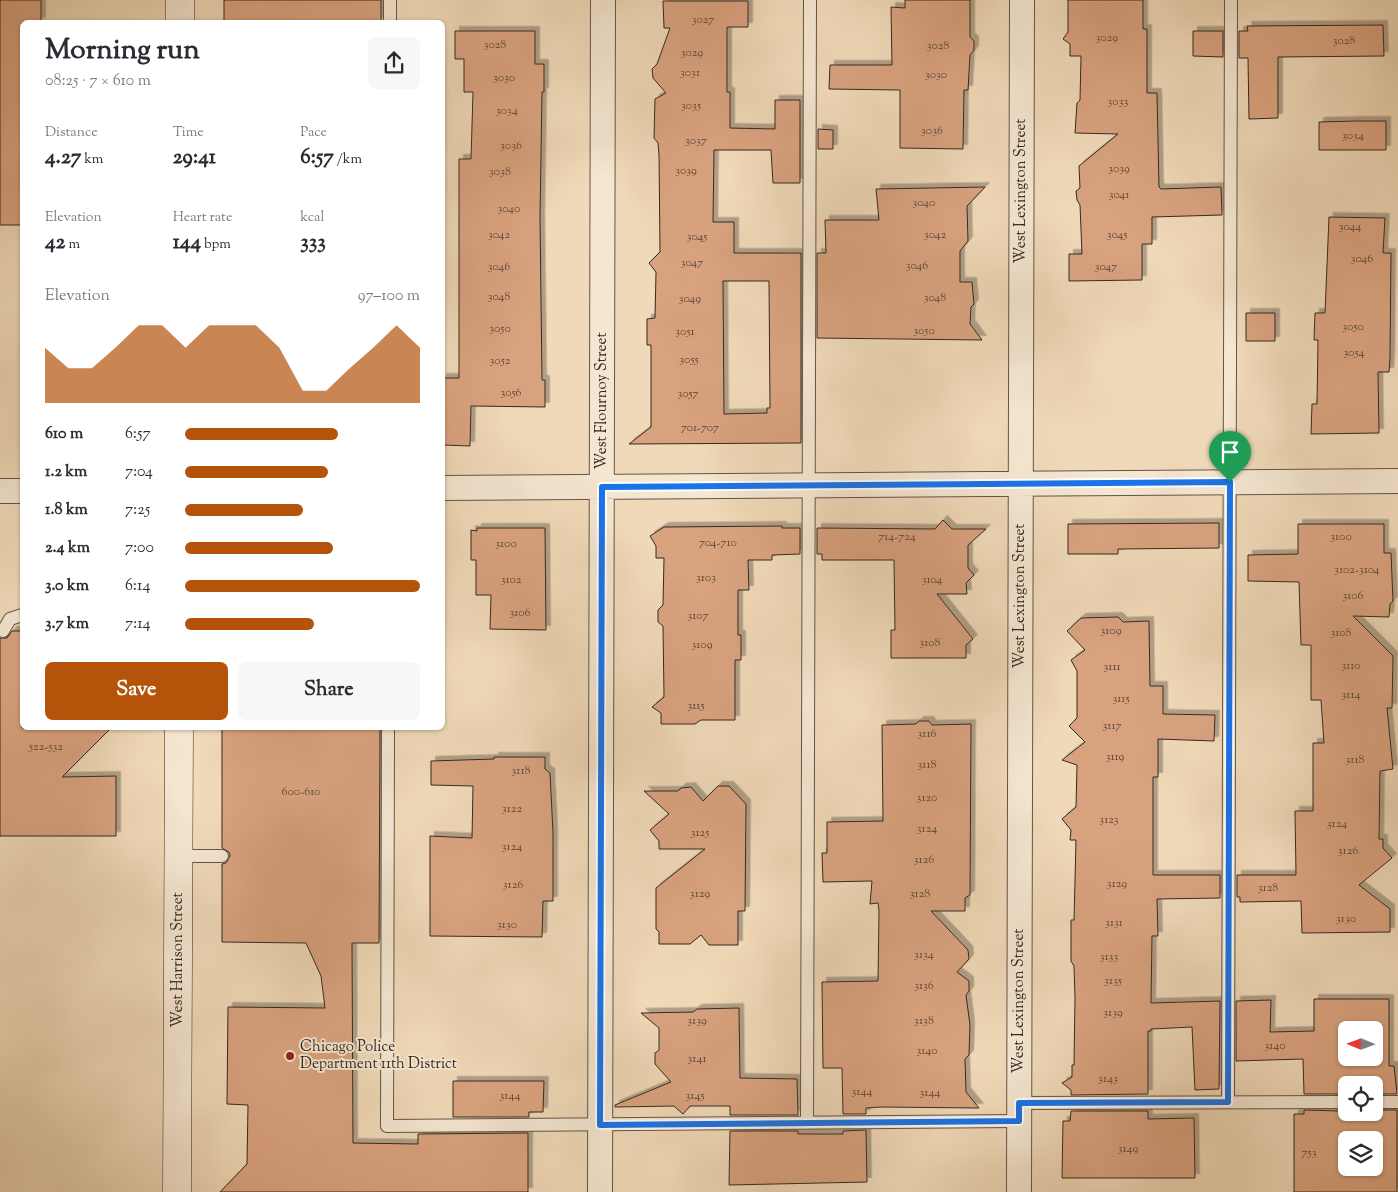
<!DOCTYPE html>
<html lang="en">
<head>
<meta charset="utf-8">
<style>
	body { margin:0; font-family:"Sorts Mill Goudy",serif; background:#f7f7f7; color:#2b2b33; height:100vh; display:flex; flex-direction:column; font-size:19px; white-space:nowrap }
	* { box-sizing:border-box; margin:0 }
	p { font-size:16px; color:#7c7c81 }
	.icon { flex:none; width:28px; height:28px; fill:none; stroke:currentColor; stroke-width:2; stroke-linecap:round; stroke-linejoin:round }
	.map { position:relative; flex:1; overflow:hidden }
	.details { position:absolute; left:20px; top:20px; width:425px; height:710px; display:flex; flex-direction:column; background:#fff; border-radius:8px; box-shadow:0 1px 4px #0004 }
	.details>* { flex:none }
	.needle { width:32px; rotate:271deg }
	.tools { position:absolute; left:1338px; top:1021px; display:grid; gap:10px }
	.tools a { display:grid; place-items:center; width:45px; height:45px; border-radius:8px; background:#fff; box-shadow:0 1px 4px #0004; font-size:25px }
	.pin { position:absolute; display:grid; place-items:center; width:42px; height:42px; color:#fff; margin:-51px -21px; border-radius:50% 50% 50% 0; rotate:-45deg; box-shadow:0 0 5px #0007 }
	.pin .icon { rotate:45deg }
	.round { display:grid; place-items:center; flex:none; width:52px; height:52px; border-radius:8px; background:#f7f7f7 }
	.headline { display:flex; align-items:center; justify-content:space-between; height:85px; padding:0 25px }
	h1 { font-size:28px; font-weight:800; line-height:38px }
	.figures { display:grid; grid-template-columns:repeat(3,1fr); gap:8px; height:85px; padding:5px 25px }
	.figures div { display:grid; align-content:center }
	.figures b { font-size:21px; font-weight:800 }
	.figures small { font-size:14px; font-weight:400 }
	.figures p { font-size:14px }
	.chart { height:140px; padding:10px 25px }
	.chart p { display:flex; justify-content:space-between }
	.chart svg { width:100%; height:90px; margin-top:5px; fill:#b45309; opacity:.7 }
	.primary-button { display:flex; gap:10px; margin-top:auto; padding:10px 25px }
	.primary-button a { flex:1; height:58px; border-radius:8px; background:#b45309; color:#fff; font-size:20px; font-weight:800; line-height:58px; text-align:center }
	.primary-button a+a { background:#f7f7f7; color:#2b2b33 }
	ul { padding:0 25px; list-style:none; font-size:16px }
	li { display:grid; grid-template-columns:80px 60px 1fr; align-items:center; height:38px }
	li i { height:12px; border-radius:6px; background:#b45309 }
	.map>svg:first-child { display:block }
</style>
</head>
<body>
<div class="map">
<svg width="1398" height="1192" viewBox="0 0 1398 1192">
	<defs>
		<filter id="shadow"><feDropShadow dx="4.5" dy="-4.5" stdDeviation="0" flood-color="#0004"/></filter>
	</defs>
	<rect width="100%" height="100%" fill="#f0d9b8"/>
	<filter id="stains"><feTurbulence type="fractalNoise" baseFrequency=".004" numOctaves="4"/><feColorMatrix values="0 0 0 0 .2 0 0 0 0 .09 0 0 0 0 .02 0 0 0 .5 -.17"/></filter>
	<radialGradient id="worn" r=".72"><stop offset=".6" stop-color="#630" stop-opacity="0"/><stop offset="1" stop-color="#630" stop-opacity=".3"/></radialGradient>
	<path fill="#d9a27f" stroke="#342922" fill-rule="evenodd" filter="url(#shadow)" d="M0,0H41V22H22V225H0Z
		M224,0H381V22H224Z
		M905,0H970V37L974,41V50L970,55L968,90H964L963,149L900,148V90L829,89L830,65H892L891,7L905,8Z
		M1068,0H1143V29H1147V93H1157L1159,187L1161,189L1221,187L1222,215L1152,217V244H1142V280L1069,281V254H1082L1080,205L1077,200L1076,191L1080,188L1079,166L1118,134L1075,133L1077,103L1080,100L1081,56H1070V44L1063,39L1068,32Z
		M663,1H748V27H727V92H730V128L775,129V100H800V183H773L771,150H714L713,222H734V253H801V443L629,444L651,427V345H647V319L655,318L656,272L649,263L660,252L659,155L658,143L654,138L655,99L666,93L653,78L652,69L657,64L670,28H664ZM723,281H769L770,408H767V413L724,414Z
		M1383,25L1384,56L1278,57V118L1249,119L1248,58H1239V31H1248L1247,26Z
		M455,31H535V64H544V92H542L540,217L542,380H545V407L471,406L470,446L442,445V378H459V159H471L473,92H464V59H455Z
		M1193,31H1223V57L1193,56Z
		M1356,121H1386V150H1319V122Z
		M818,129L833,130V149H818Z
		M985,187L967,206L968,241L960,251V282H972L974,304L971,307L970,324L982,340L817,338V253H826L825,220H879L876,189Z
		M1329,217L1385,218L1383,253H1391L1390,358L1389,372H1378L1379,433L1311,434L1312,404H1317L1318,340H1314L1315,313H1325Z
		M1246,313H1275V341H1246Z
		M943,520L952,529H986L968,545V568L974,575L966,583L967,594H937L973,639L966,645V658H891V630H895L894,560H822V554H817V528L935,529Z
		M1219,523V548L1118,549V554H1068V524Z
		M1298,524H1384V553H1391L1393,601L1390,604L1389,617L1353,616L1393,656L1392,708H1387L1393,769L1380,771L1379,839H1383V848L1392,858L1359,885L1390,909V932L1302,933L1301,901L1240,902V897H1237V875H1296L1295,811H1313V743H1324L1321,700H1311V645H1301L1299,582L1248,581V555L1298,554Z
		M782,526V528H800V554L772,555V560H748L749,590H738V635H741V660H735V720H701L695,724H661V713L652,707L664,697L663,626L658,622V610L663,605L664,558H656V546L650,536L664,527Z
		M477,528H545L546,630L490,629L491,595H476V560H471V530L477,531Z
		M1118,617L1123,622L1149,621L1150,686H1163V714L1215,715L1214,741L1158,739V777H1153V875H1220V898L1157,899L1158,936H1152L1151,1003L1220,1001L1219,1089L1195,1090L1192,1027L1151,1029V1031H1148V1094L1071,1095V1090L1062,1083L1072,1077V1065H1074L1075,998L1074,966L1071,961V920H1074L1076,840H1070L1071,830L1062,819L1076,807L1077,765L1062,760L1085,742L1069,726L1077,718V671L1071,660L1085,650L1067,631L1081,618Z
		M12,631H22V728H111L62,777L116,776V836H0V638H7Z
		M919,721H929L932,725L971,724L970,895L965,898V911H931L968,950L969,959L957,972L969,981V991L966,995L970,1025L969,1055L965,1059L966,1092L979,1108L881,1107L866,1108V1114H843L842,1068H823L822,982L878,981L879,911L878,903L870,904L872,881L823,882L822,853H827V822L883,821L882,725L916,724Z
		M222,728H380L379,943H352L353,1143L418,1144V1134L528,1133V1192H220L247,1164L248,1105L227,1104L228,1007L325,1008L321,976L306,943L222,942V864L226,863L230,856L229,852L222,848Z
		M494,757H545V769L550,773L553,833V901H543L542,937L430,936V836L472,838L473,786L431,785V761L494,759Z
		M718,786H729L746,804L745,911H738V945H709L701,935L690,944H659V932L656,929V888L705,849H659V841L650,830L669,814L644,791H678L681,788L691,787L703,801Z
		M1314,999H1389V1066H1394L1397,1094H1374V1085H1346V1094H1304L1303,1059L1236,1061V1001L1271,1000L1270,1032L1314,1031ZM1346,1030H1374V1058H1346Z
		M739,1008L740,1078L797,1079L798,1115H730V1106H690L683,1114L674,1106L615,1107V1105L671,1082L655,1064V1053L659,1050V1028L641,1013L693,1012L697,1009Z
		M453,1081H544L543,1112H529V1117H453Z
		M1304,1110L1374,1112V1110H1397V1192H1294V1114H1304ZM1346,1140H1374V1168H1346Z
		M1071,1111H1148V1119L1194,1118L1195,1178H1062L1063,1121H1070Z
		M866,1130L867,1182L729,1185L730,1131H798V1134H843V1131Z"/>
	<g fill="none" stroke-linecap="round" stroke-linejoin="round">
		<g stroke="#635548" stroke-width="14">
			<path id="lane" d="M390,22V0
				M3,631L10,619L22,615
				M388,728L387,1126L1019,1121
				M179,856H222
				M1228,1102L1231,0
				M1374,1102H1398
				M1019,1103L1346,1102
				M807,1123L810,0"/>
		</g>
		<g stroke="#635548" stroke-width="26">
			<path id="street" d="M442,488L1398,481
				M0,491H22
				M600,1192L603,0
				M1019,1192L1022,0"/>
		</g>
		<g stroke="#342922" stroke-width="29">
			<path id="secondary" d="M180,22V0
				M177,1192L179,728"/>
		</g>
		<use href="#lane" stroke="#f5e6d1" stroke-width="12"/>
		<use href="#street" stroke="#f5e6d1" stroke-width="24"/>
		<use href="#secondary" stroke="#f5e6d1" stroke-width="28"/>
	</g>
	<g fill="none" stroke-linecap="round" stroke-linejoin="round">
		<g stroke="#fff" stroke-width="10">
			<path id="route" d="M1230,482L1228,1102L1019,1103V1121L600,1125L602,487Z"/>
		</g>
		<use href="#route" stroke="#1a73e8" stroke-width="6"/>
	</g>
	<circle fill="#8f2418" stroke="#f5e6d1" stroke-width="2" cx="290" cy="1056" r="5"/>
	<g text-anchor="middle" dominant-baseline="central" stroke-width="4" stroke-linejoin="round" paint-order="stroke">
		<g font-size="12" fill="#5d4739">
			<text x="703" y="20">3027</text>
			<text x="1107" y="38">3029</text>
			<text x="1344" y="41">3028</text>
			<text x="495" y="45">3028</text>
			<text x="938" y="46">3028</text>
			<text x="692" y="53">3029</text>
			<text x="690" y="73">3031</text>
			<text x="936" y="75">3030</text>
			<text x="504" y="78">3030</text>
			<text x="1118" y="102">3033</text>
			<text x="691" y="106">3035</text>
			<text x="507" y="111">3034</text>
			<text x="932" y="131">3036</text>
			<text x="1353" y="136">3034</text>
			<text x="696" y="141">3037</text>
			<text x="511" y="146">3036</text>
			<text x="1119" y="169">3039</text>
			<text x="686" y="171">3039</text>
			<text x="500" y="172">3038</text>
			<text x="1119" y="195">3041</text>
			<text x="924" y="203">3040</text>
			<text x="509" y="209">3040</text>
			<text x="1350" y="227">3044</text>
			<text x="499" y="235">3042</text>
			<text x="935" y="235">3042</text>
			<text x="1117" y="235">3045</text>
			<text x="697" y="237">3045</text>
			<text x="1362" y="259">3046</text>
			<text x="692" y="263">3047</text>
			<text x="917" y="266">3046</text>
			<text x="499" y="267">3046</text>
			<text x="1106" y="267">3047</text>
			<text x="499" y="297">3048</text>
			<text x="935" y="298">3048</text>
			<text x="690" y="299">3049</text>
			<text x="1353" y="327">3050</text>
			<text x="500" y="329">3050</text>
			<text x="924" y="331">3050</text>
			<text x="685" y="332">3051</text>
			<text x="1354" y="353">3054</text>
			<text x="689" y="360">3055</text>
			<text x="500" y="361">3052</text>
			<text x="511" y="393">3056</text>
			<text x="688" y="394">3057</text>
			<text x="700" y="428">701-707</text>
			<text x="897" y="537">714-724</text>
			<text x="1341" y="537">3100</text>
			<text x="718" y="543">704-710</text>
			<text x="506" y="544">3100</text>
			<text x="1357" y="570">3102-3104</text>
			<text x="706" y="578">3103</text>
			<text x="511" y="580">3102</text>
			<text x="932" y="580">3104</text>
			<text x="1353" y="596">3106</text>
			<text x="520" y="613">3106</text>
			<text x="698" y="616">3107</text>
			<text x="1111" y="631">3109</text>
			<text x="1341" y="633">3108</text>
			<text x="930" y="643">3108</text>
			<text x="702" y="645">3109</text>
			<text x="1351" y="666">3110</text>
			<text x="1112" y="667">3111</text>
			<text x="1351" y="695">3114</text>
			<text x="1121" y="699">3115</text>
			<text x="696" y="706">3115</text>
			<text x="1112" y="726">3117</text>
			<text x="927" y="734">3116</text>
			<text x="46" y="747">522-532</text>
			<text x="1115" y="757">3119</text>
			<text x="1355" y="760">3118</text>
			<text x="927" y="765">3118</text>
			<text x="521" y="771">3118</text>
			<text x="301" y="792">600-610</text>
			<text x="927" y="798">3120</text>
			<text x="512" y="809">3122</text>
			<text x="1109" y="820">3123</text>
			<text x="1337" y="824">3124</text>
			<text x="927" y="829">3124</text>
			<text x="700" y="833">3125</text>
			<text x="512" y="847">3124</text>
			<text x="1348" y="851">3126</text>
			<text x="924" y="860">3126</text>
			<text x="1117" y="884">3129</text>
			<text x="513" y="885">3126</text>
			<text x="1268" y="888">3128</text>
			<text x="700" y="894">3129</text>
			<text x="920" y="894">3128</text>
			<text x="1346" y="919">3130</text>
			<text x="1114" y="923">3131</text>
			<text x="507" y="925">3130</text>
			<text x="924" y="955">3134</text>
			<text x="1109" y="957">3133</text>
			<text x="1113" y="981">3135</text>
			<text x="924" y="986">3136</text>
			<text x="1113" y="1013">3139</text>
			<text x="697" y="1021">3139</text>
			<text x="924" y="1021">3138</text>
			<text x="1275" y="1046">3140</text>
			<text x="927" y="1051">3140</text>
			<text x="697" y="1059">3141</text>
			<text x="1108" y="1079">3143</text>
			<text x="862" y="1092">3144</text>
			<text x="930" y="1093">3144</text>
			<text x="510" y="1096">3144</text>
			<text x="695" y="1096">3145</text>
			<text x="1128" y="1149">3149</text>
			<text x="1309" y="1153">753</text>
		</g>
		<g font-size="15" fill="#342922" stroke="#f5e6d1">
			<text transform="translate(1021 191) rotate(-90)">West Lexington Street</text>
			<text transform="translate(602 401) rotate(-90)">West Flournoy Street</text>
			<text transform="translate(1020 596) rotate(-90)">West Lexington Street</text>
			<text transform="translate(178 960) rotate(-90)">West Harrison Street</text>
			<text transform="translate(1019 1001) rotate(-90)">West Lexington Street</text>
		</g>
		<g font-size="15" fill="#342922" stroke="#f5e6d1" text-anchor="start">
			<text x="300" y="1047">Chicago Police<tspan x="300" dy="17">Department 11th District</tspan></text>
		</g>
	</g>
	<rect width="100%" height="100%" filter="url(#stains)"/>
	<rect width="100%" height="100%" fill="url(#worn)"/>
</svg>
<div class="tools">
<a><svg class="needle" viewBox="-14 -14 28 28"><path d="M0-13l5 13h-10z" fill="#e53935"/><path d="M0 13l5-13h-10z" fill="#7c7c81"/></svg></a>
<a><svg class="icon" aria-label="locate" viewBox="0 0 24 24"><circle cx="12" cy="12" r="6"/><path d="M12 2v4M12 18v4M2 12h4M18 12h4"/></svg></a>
<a><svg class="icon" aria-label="layers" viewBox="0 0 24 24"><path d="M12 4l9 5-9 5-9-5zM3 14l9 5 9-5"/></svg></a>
</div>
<div class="pin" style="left:1230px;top:482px;background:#1e9e55"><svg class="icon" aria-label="arrive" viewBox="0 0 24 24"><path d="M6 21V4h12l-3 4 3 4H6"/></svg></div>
<section class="details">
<div class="headline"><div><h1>Morning run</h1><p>08:25 · 7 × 610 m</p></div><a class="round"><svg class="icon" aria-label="share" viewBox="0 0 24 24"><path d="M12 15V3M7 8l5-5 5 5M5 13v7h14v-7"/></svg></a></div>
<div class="figures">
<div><p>Distance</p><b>4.27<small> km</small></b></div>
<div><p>Time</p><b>29:41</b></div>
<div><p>Pace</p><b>6:57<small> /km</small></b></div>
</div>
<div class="figures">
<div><p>Elevation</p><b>42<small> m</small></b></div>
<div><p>Heart rate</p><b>144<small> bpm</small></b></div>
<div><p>kcal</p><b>333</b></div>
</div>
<div class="chart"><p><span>Elevation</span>97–100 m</p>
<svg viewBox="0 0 160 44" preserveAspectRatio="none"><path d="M0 44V17L10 27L20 27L30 17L40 6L50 6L60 17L70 6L80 6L90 6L100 17L110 38L120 38L130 27L140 17L150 6L160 17V44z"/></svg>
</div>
<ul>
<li><b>610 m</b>6:57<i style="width:65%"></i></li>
<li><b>1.2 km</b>7:04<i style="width:61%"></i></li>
<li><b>1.8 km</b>7:25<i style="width:50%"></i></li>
<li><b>2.4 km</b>7:00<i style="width:63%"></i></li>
<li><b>3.0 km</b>6:14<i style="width:100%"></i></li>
<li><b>3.7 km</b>7:14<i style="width:55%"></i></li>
</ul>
<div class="primary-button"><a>Save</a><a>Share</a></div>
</section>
</div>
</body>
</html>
